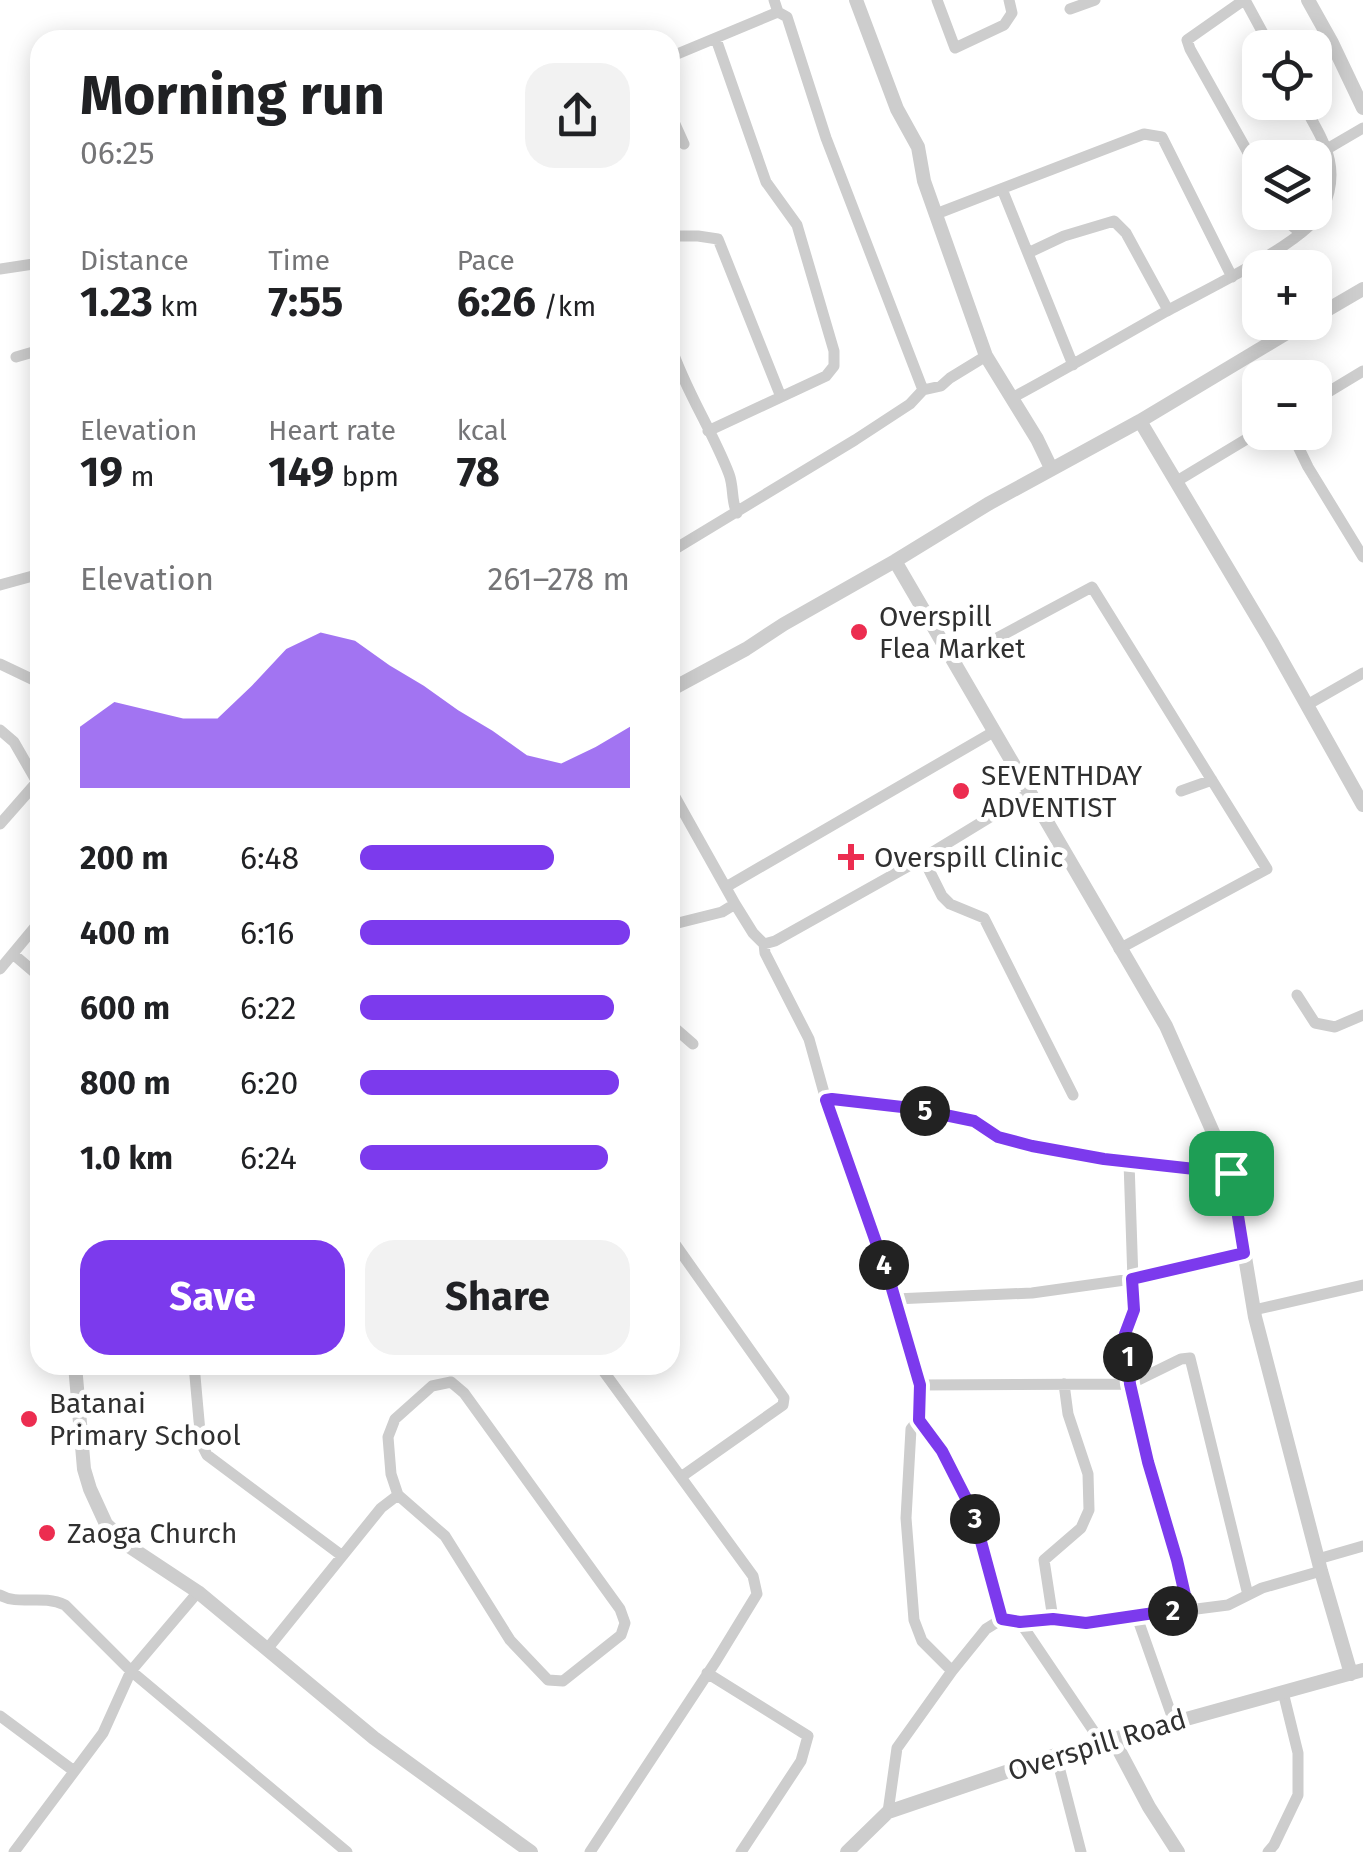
<!DOCTYPE html>
<html lang="en">
<head>
<meta charset="utf-8">
<style>
	body { margin:0; font-family:"Fira Sans",sans-serif; background:#f2f2f2; color:#202124; height:100vh; display:flex; flex-direction:column; font-size:38px; white-space:nowrap }
	* { box-sizing:border-box; margin:0 }
	p { font-size:32px; color:#757577 }
	.icon { flex:none; width:55px; height:55px; fill:none; stroke:currentColor; stroke-width:2; stroke-linecap:round; stroke-linejoin:round }
	.map { position:relative; flex:1; overflow:hidden }
	.sheet { position:absolute; left:30px; top:30px; width:650px; height:1345px; display:flex; flex-direction:column; background:#fff; border-radius:30px; box-shadow:0 5px 25px #0003 }
	.sheet>* { flex:none }
	.tools { position:absolute; left:1242px; top:30px; display:grid; gap:20px }
	.tools a { display:grid; place-items:center; width:90px; height:90px; border-radius:20px; background:#fff; box-shadow:0 5px 25px #0003; font-size:50px }
	.pin { position:absolute; display:grid; place-items:center; width:85px; height:85px; color:#fff; margin:-42px; border-radius:20px; box-shadow:0 5px 15px #0006 }
	.km { position:absolute; width:50px; height:50px; margin:-25px; border-radius:50%; background:#222; color:#fff; font-size:28px; line-height:50px; text-align:center }
	.round { display:grid; place-items:center; flex:none; width:105px; height:105px; border-radius:30px; background:#f2f2f2 }
	.head { display:flex; align-items:center; justify-content:space-between; height:170px; padding:0 50px }
	h1 { font-size:55px; font-weight:700; line-height:75px }
	.stats { display:grid; grid-template-columns:repeat(3,1fr); gap:15px; height:170px; padding:10px 50px }
	.stats div { display:grid; align-content:center }
	.stats b { font-size:42px; font-weight:700 }
	.stats small { font-size:28px; font-weight:400 }
	.stats p { font-size:28px }
	.chart { height:280px; padding:20px 50px }
	.chart p { display:flex; justify-content:space-between }
	.chart svg { width:100%; height:180px; margin-top:10px; fill:#7c3aed; opacity:.7 }
	.button { display:flex; gap:20px; margin-top:auto; padding:20px 50px }
	.button a { flex:1; height:115px; border-radius:30px; background:#7c3aed; color:#fff; font-size:40px; font-weight:700; line-height:115px; text-align:center }
	.button a+a { background:#f2f2f2; color:#202124 }
	ul { padding:0 50px; list-style:none; font-size:32px }
	li { display:grid; grid-template-columns:160px 120px 1fr; align-items:center; height:75px }
	li i { height:25px; border-radius:12px; background:#7c3aed }
	.map>svg:first-child { display:block }
</style>
</head>
<body>
<div class="map">
<svg width="1363" height="1852" viewBox="0 0 1363 1852">
	<rect width="100%" height="100%" fill="#fff"/>
	<g fill="none" stroke-linecap="round" stroke-linejoin="round">
		<path stroke="#cdcdcd" stroke-width="11" d="M774,0L778,12L787,17L826,138L923,390
			M937,0L955,48L1004,25L1012,13L1009,0
			M1244,0L1187,40L1190,49L1260,174
			M1245,0L1271,48
			M1070,9L1095,0
			M670,57L778,12
			M670,113L684,144
			M1327,149L1363,128
			M1002,189L1073,365
			M1281,212L1286,221L1301,233
			M936,214L1144,134L1162,137L1232,277
			M670,236H698L718,239L781,397
			M1028,253L1064,236L1114,221L1126,233L1168,310
			M0,269L40,263
			M670,344C685,390 712,430 729,474C734,487 731,501 737,513
			M16,357L40,350
			M1012,398C1064,370 1114,341 1165,312C1201,292 1308,242 1323,209C1343,165 1322,140 1302,102
			M1315,400L1363,371
			M708,431L826,376L834,366V351L797,225L766,182L716,39
			M1291,432L1308,467L1363,557
			M1177,481L1260,431
			M670,552L855,440L910,404L923,390L941,386L950,378L986,356
			M0,585L40,574
			M954,661L1092,587L1267,869L1119,949
			M0,664L40,683
			M1307,705L1363,673
			M0,730L14,742L37,782L0,824
			M670,788L735,904L753,933L764,944L775,941L923,858L1031,792
			M1181,791L1212,780
			M923,858L942,896L950,904L984,918L1073,1095
			M726,887L995,731
			M670,925L722,912L735,904
			M764,944L765,953L809,1039L826,1100L890,1282L920,1385L919,1419L942,1451L973,1512L1002,1619L986,1629L952,1671L897,1748L888,1812
			M13,954L40,977
			M0,969L40,921
			M1297,995L1315,1023L1335,1027L1363,1015
			M670,1024L693,1044
			M826,1100L911,1108L973,1121L998,1137L1032,1146L1129,1162L1231,1173
			M1129,1162L1134,1310L1125,1334L1130,1384L1148,1462L1177,1560L1189,1608
			M670,1237L784,1398L783,1405L681,1477
			M895,1299L1032,1293L1132,1279L1244,1253
			M1254,1310L1363,1285
			M194,1365L201,1443L207,1455L341,1555
			M451,1382L464,1393L620,1609L625,1623L621,1635L563,1681L548,1680L510,1640L445,1536L398,1495L391,1474L388,1437L395,1419L432,1386Z
			M920,1385L1130,1384L1181,1359L1190,1358L1248,1595
			M919,1419L911,1429L906,1518L914,1620L922,1641L952,1671
			M1318,1559L1363,1546
			M0,1595C19,1606 41,1594 65,1605L131,1671L347,1852
			M1137,1617L1174,1722
			M1002,1619L1020,1622L1101,1742
			M1053,1619L1044,1560L1081,1528L1089,1510L1088,1474L1068,1414L1064,1384
			M1020,1622L1053,1619L1087,1623L1228,1605L1262,1588L1321,1571
			M268,1648L381,1508L398,1495
			M707,1673L808,1736L801,1761L741,1852
			M0,1716L74,1771
			M1056,1755L1081,1852
			M14,1852L103,1733L131,1671L198,1592
			M590,1852L716,1661L757,1594L753,1576L599,1365
			M1268,1852L1274,1845L1298,1795V1753L1283,1692"/>
		<path stroke="#cdcdcd" stroke-width="14" d="M856,0L897,109L918,147L924,181L986,356L1037,439L1051,468
			M1308,0L1332,43L1363,108
			M1315,317L1363,289
			M1140,421L1271,641L1363,805
			M895,561L1166,1026L1231,1173L1255,1317L1321,1571L1351,1674
			M670,690L746,649L784,624L895,561L988,504L1140,421L1305,322
			M75,1365L84,1469L90,1489L106,1524L130,1547L198,1592L374,1738L531,1852
			M1113,1739L1149,1807L1178,1852
			M847,1852L888,1812L1056,1755L1363,1670"/>
	</g>
	<g fill="none" stroke-linecap="round" stroke-linejoin="round">
		<g stroke="#fff" stroke-width="20">
			<path id="route" d="M832,1099L911,1108L974,1121L998,1137L1032,1146L1104,1159L1231,1173L1244,1253L1132,1279L1134,1310L1125,1334L1130,1384L1148,1462L1177,1560L1188,1608L1086,1623L1053,1619L1020,1622L1002,1619L973,1512L942,1451L919,1420L920,1385L890,1282L826,1100Z"/>
		</g>
		<use href="#route" stroke="#7c3aed" stroke-width="12"/>
	</g>
	<g fill="#ec2d50" stroke="#fff" stroke-width="4">
		<circle cx="859" cy="632" r="10"/>
		<circle cx="961" cy="791" r="10"/>
		<path d="M846 842h10v10h10v10h-10v10h-10v-10h-10v-10h10z"/>
		<circle cx="29" cy="1419" r="10"/>
		<circle cx="47" cy="1533" r="10"/>
	</g>
	<g text-anchor="middle" dominant-baseline="central" stroke-width="10" stroke-linejoin="round" paint-order="stroke">
		<g font-size="28" fill="#303030" stroke="#fff" text-anchor="start">
			<text x="879" y="616">Overspill<tspan x="879" dy="32">Flea Market</tspan></text>
			<text x="981" y="775">SEVENTHDAY<tspan x="981" dy="32">ADVENTIST</tspan></text>
			<text x="874" y="857">Overspill Clinic</text>
			<text x="49" y="1403">Batanai<tspan x="49" dy="32">Primary School</tspan></text>
			<text x="67" y="1533">Zaoga Church</text>
		</g>
		<g font-size="28" fill="#303030" stroke="#fff">
			<text transform="translate(1097 1745) rotate(-17)">Overspill Road</text>
		</g>
	</g>
</svg>
<div class="tools">
<a><svg class="icon" aria-label="locate" viewBox="0 0 24 24"><circle cx="12" cy="12" r="6"/><path d="M12 2v4M12 18v4M2 12h4M18 12h4"/></svg></a>
<a><svg class="icon" aria-label="layers" viewBox="0 0 24 24"><path d="M12 4l9 5-9 5-9-5zM3 14l9 5 9-5"/></svg></a>
<a>+</a>
<a>−</a>
</div>
<div class="pin" style="left:1231px;top:1173px;background:#1e9e55"><svg class="icon" aria-label="arrive" viewBox="0 0 24 24"><path d="M6 21V4h12l-3 4 3 4H6"/></svg></div>
<b class="km" style="left:1128px;top:1357px">1</b>
<b class="km" style="left:1173px;top:1611px">2</b>
<b class="km" style="left:975px;top:1519px">3</b>
<b class="km" style="left:884px;top:1265px">4</b>
<b class="km" style="left:925px;top:1111px">5</b>
<section class="sheet">
<div class="head"><div><h1>Morning run</h1><p>06:25</p></div><a class="round"><svg class="icon" aria-label="share" viewBox="0 0 24 24"><path d="M12 15V3M7 8l5-5 5 5M5 13v7h14v-7"/></svg></a></div>
<div class="stats">
<div><p>Distance</p><b>1.23<small> km</small></b></div>
<div><p>Time</p><b>7:55</b></div>
<div><p>Pace</p><b>6:26<small> /km</small></b></div>
</div>
<div class="stats">
<div><p>Elevation</p><b>19<small> m</small></b></div>
<div><p>Heart rate</p><b>149<small> bpm</small></b></div>
<div><p>kcal</p><b>78</b></div>
</div>
<div class="chart"><p><span>Elevation</span>261–278 m</p>
<svg viewBox="0 0 160 44" preserveAspectRatio="none"><path d="M0 44V29L10 23L20 25L30 27L40 27L50 19L60 10L70 6L80 8L90 14L100 19L110 25L120 30L130 36L140 38L150 34L160 29V44z"/></svg>
</div>
<ul>
<li><b>200 m</b>6:48<i style="width:72%"></i></li>
<li><b>400 m</b>6:16<i style="width:100%"></i></li>
<li><b>600 m</b>6:22<i style="width:94%"></i></li>
<li><b>800 m</b>6:20<i style="width:96%"></i></li>
<li><b>1.0 km</b>6:24<i style="width:92%"></i></li>
</ul>
<div class="button"><a>Save</a><a>Share</a></div>
</section>
</div>
</body>
</html>
